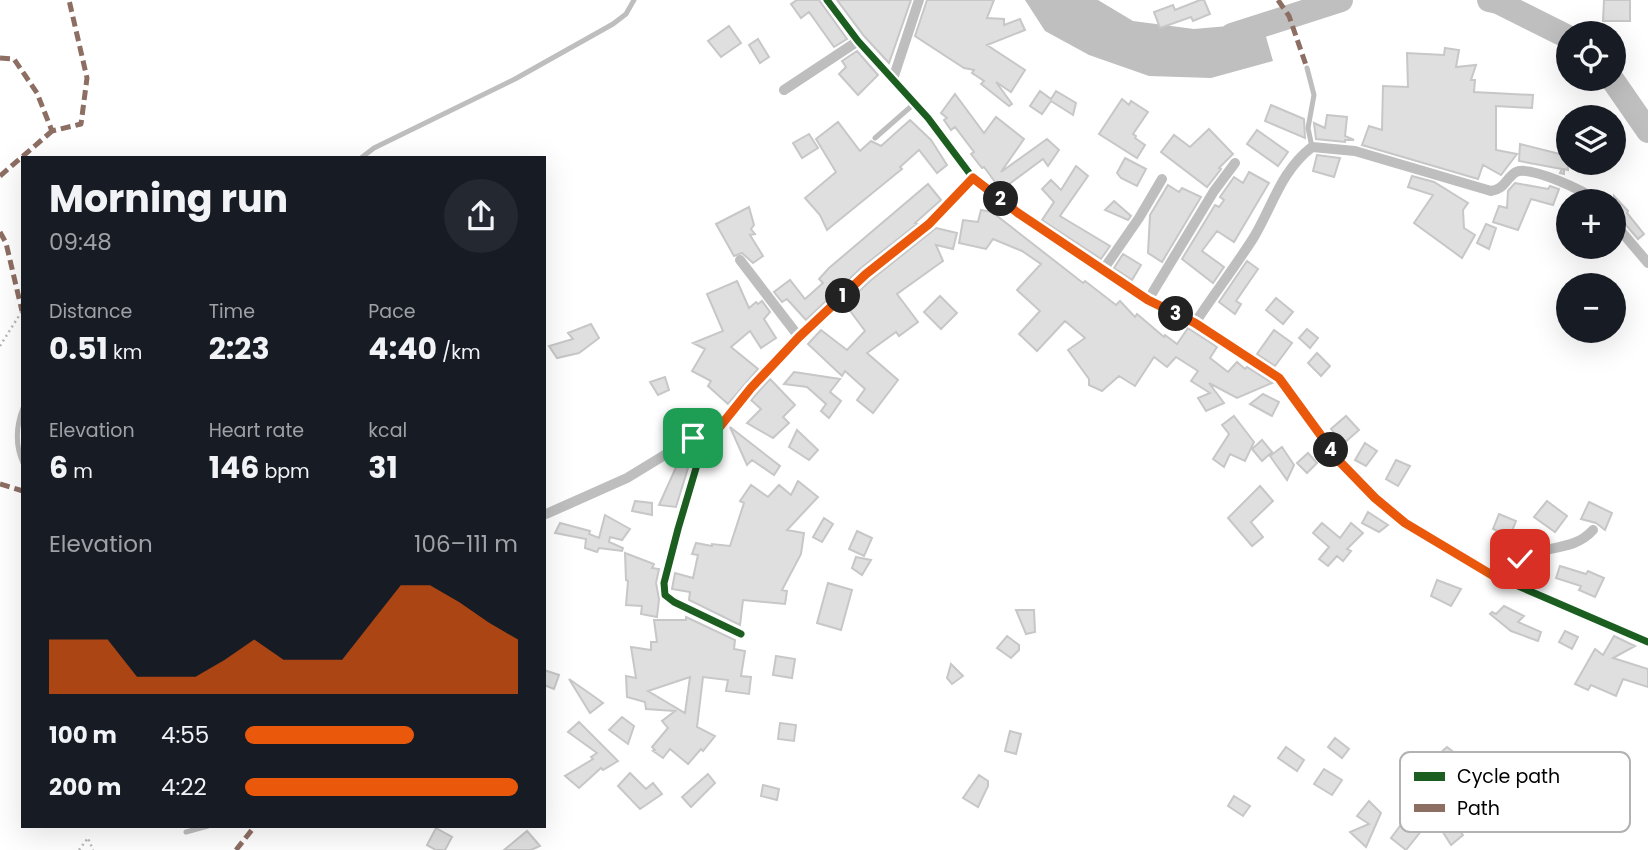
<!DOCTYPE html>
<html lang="en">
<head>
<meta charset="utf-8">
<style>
	body { margin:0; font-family:Poppins,sans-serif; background:#242831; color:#f1f3f6; height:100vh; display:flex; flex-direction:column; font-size:26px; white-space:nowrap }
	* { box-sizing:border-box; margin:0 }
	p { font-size:23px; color:#9ea1a6 }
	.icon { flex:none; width:38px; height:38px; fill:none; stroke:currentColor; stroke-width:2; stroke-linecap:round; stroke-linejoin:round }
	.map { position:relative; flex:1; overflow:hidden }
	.sheet { position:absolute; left:21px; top:156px; width:525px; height:672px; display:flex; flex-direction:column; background:#171b24; border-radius:0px; box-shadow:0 7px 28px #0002 }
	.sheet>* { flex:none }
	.buttons { position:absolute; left:1556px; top:21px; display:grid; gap:14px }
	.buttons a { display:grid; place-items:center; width:70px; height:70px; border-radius:50%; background:#171b24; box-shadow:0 7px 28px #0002; font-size:35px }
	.pin { position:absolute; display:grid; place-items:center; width:60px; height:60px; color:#fff; margin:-30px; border-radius:14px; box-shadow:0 4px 10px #0006 }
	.km { position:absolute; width:35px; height:35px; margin:-18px; border-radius:50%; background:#222; color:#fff; font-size:19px; line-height:35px; text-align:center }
	.round { display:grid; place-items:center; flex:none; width:74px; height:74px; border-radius:37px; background:#242831 }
	.overview { display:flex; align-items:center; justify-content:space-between; height:119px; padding:0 28px }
	h1 { font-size:38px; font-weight:700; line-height:52px }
	.stats { display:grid; grid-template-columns:repeat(3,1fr); gap:10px; height:119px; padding:7px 28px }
	.stats div { display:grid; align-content:center }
	.stats b { font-size:30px; font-weight:700 }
	.stats small { font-size:19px; font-weight:400 }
	.stats p { font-size:19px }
	.chart { height:196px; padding:14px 28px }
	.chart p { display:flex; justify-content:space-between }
	.chart svg { width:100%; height:126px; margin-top:7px; fill:#ea580c; opacity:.7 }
	ul { padding:0 28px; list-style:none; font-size:23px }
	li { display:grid; grid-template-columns:112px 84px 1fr; align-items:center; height:52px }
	li i { height:18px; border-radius:9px; background:#ea580c }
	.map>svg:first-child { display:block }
</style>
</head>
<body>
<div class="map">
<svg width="1648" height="850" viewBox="0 0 1648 850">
	<rect width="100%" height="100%" fill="#fff"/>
	<path fill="#bfbfbf" d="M1025,0H1098L1133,21L1194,29L1262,23L1273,61L1211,78L1149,76L1089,55L1045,31Z"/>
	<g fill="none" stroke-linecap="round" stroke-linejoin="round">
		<path stroke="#bfbfbf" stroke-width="24" d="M1489,0L1498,2L1568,37
			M1232,35L1341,0
			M1612,79L1648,131"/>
	</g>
	<path fill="#dfdfdf" stroke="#c7c7c7" stroke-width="2" fill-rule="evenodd" d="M797,0H819L847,39L834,47L809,12L801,18L791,4Z
		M837,0H911L889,63L864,36Z
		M927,0H994L987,18L1004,19V25L1020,19L1025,30L987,45L1025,70L1011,92L996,82L1012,104L1009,106L981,84L984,81L972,73L974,70L964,68L915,36Z
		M1200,0H1204L1210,14L1193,21L1191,17L1160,28L1154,12L1173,5L1175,10Z
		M1604,0H1630V21H1603Z
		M729,26L741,43L721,57L708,41Z
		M758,39L769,57L760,63L749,45Z
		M1445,48L1459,50L1456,67L1476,65L1471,80H1475L1474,92L1533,95L1532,108L1496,106V150L1517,154L1501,175L1483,165L1478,179L1362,145L1369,126L1382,130L1383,86L1408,87L1407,53L1444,55Z
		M857,51L878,75L858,95L839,74L846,67L842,61Z
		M1040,91L1051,99L1056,91L1076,103L1073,115L1051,101L1042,114L1030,106Z
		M955,94L984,133L996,117L1024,139L1001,172L1047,139L1059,150L1048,166L1043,159L1001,190L984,167L982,168L971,154L974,152L955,127L951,130L944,120L947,118L941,113Z
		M1122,99L1129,105L1131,101L1148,112L1133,134L1136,136L1135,138L1145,145L1137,158L1099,134Z
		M1271,105L1304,119L1305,138L1265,121Z
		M1327,115L1347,117L1345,136L1354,140H1345V142L1316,139L1314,123L1325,128Z
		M910,120L931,140L947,165L937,173L919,150L900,167L902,169L827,230L820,215L805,198L836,172L816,139L838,122L860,151L871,141L881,146Z
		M1209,129L1233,154L1219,168L1221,169L1207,187L1161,152L1174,135L1190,147Z
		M1257,130L1288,152L1278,166L1247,144Z
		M809,134L818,148L802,158L793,143Z
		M1520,144L1568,156V170L1564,169V174L1560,173L1562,169L1519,161Z
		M1317,155L1340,158L1334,177L1313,171Z
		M1125,158L1146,169L1137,186L1121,178L1117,173Z
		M1076,166L1088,176L1060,216L1110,246L1101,259L1042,220L1054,202L1042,189L1051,180L1061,190Z
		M1249,172L1269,183L1234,242L1217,231L1202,251L1224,267L1213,283L1182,259L1215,205L1219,207L1224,200L1220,197L1234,177L1243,183Z
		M1412,176L1434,182L1468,203L1463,210L1464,228L1475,235L1462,258L1414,223L1433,195L1408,187Z
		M1515,183L1548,189L1550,186L1559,189L1553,205L1531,199L1518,230L1493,222L1499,206L1507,208L1508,191Z
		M928,184L941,200L915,223L917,224L861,268L806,320L787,299L782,302L774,292L790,280L805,299L823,283L819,279L829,268Z
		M1168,185L1179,192L1182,188L1201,197L1162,262L1148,253L1150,215Z
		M1614,196L1628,211L1627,213L1644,234L1638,239L1620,218L1614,215Z
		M1114,201L1131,216L1128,220L1105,210Z
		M749,207L754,225L751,229L755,234L750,235L763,256L753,263L742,253L734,256L716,224Z
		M981,210L992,212L1083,283L1085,281L1116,305L1120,301L1135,317L1137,314L1164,337L1165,335L1177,344L1188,328L1217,347L1210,358L1228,372L1237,362L1245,369L1247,367L1272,383L1237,398L1209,383L1224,403L1206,411L1198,398L1210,393L1191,381L1198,371L1176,357L1167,367L1154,357L1135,386L1119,376L1102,391L1089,385V379L1068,350L1085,338L1065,321L1037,351L1019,334L1040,311L1017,290L1041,264L1022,251L993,239L986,249L959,243L963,220L978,222Z
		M1486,224L1496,228L1489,249L1477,243Z
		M936,228L957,233L953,249L936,245L943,261L897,294L918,322L899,336L896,332L867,353L898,380L873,413L857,400L865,389L845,371L842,376L808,344L821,330L847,350L865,331L845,304L871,280Z
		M1123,254L1141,265L1132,280L1114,268Z
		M1247,261L1258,269L1236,301L1241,304L1235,314L1219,302Z
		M737,281L749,308L756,302L758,304L762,301L770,312L764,319L776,338L761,348L750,331L731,347L758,369L728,404L708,386L711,381L692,371L705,349L693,343L723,331L707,294Z
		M940,296L957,313L941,329L924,312Z
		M1276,298L1293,312L1283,324L1266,310Z
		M591,324L599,338L579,353L557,358L549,346L573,339L568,333Z
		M1307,329L1318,338L1310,348L1299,338Z
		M1274,330L1292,343L1275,366L1257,354Z
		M1317,353L1330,366L1321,376L1308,363Z
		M794,372L840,379L830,392L841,401L829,418L821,411L826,404L807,387L784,384Z
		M665,377L669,390L658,395L650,382Z
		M770,379L795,405L783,417L789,423L773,438L747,423L761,409L751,400Z
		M1263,394L1279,402L1272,416L1250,404Z
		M1234,416L1254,442L1245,461L1230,454L1224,467L1213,459L1229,434L1222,425Z
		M1346,416L1359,430L1343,444L1331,429Z
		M730,427L780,466L774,475L752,460L747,465Z
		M797,430L818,450L809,460L789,447Z
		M1262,440L1272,452L1262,461L1252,449Z
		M1365,443L1377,451L1366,466L1355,460Z
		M1282,447L1294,465L1287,480L1270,456Z
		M1308,453L1317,463L1307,473L1297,463Z
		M682,454L692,455L676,507L659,505Z
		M1396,460L1410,466L1398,486L1386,479Z
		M798,481L818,497L787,530L804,533L801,554L782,590L787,591L785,604L743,600L740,625L689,600L690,592L672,589L675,573L693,578L698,555L692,554L696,543L712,546V544L730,546L744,503L740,501L751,485L768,497L779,485L791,495Z
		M1260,486L1273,501L1251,522L1263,537L1252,546L1228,518Z
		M635,501L652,503V515L632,511Z
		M1547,501L1567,516L1555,532L1534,517Z
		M1589,502L1612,513L1605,530L1596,523L1581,519Z
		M1368,512L1388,525L1379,532L1362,523Z
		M1499,514L1516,521L1510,536L1493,529Z
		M605,515L630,529L622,540L610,537L609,542L623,548L622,551L599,548L597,552L585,548L586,539L555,533L560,523L590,531L589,534L599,538Z
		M824,518L833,524L822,542L813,537Z
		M1322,523L1340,538L1351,523L1363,533L1347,549L1351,551L1343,561L1337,556L1328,566L1319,559L1329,547L1313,533Z
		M857,531L872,538L864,556L849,549Z
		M625,553L654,564L652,568L659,569L656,583L659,599L657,617L641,614L642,606L626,605L628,581L626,580Z
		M856,557L871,560L862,575L852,568Z
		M1560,566L1586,574L1588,571L1604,578L1595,597L1579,590L1581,586L1556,578Z
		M1437,580L1461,589L1451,606L1431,596Z
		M828,583L852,590L841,630L817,623Z
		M1504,606L1524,616L1518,622L1541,632L1538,641L1511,631L1490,614L1492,612L1496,614Z
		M1016,610H1034L1035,632L1026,634Z
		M686,617L735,640L734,649L745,651L741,676L751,677L749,694L726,691L728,680L703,677L697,727L715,736L703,751L701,749L688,764L670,749L663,758L653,751L655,750L652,747L668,728L662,721L675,711L646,709L645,702L627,697L626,676L636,678L631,647L651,650V642H657L654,620H686ZM690,677L685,713L648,691Z
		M1565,631L1578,637L1572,649L1559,642Z
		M1007,636L1019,645V650L1011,658L997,648Z
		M1614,636L1635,646L1613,658L1648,669V687L1623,679L1616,696L1591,685L1588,690L1575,684L1595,649L1603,655Z
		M776,656L795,659L792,678L773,675Z
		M951,664L963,676L952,684L947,678Z
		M544,670L559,675L554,689L544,685Z
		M569,679L592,695L603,703L590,713Z
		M622,717L634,726L628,744L609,730Z
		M579,722L618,761L603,770L601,768L579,788L565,776L593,759L591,757L597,753L568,732Z
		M780,723L796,725L794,741L778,739Z
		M1010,731L1021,734L1016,754L1005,751Z
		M1335,738L1349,749L1342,758L1328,747Z
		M1286,747L1304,760L1297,771L1278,758Z
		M1447,747L1474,768L1457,789L1465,796L1445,812L1463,835L1451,845L1426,805L1445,791L1456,766L1439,754Z
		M1324,769L1342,780L1332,795L1314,784Z
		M630,773L646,789L653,783L662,794L640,809L618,786Z
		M708,774L715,783L691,807L682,797Z
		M979,775L988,781V786L978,807L963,798Z
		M763,785L779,789L777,800L761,796Z
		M1234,796L1250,806L1243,816L1228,806Z
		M1369,801L1381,813L1366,847L1350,832L1369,824L1357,816Z
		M1406,818L1422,830L1406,850L1391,838Z
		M436,828L452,837L445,850H436L427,845Z
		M527,831L540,846L531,850H504Z"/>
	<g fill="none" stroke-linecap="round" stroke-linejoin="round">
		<path stroke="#b9b9b9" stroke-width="2.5" stroke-dasharray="2 3.5" stroke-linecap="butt" d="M0,346L22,311
			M79,850L88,838L93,850"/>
		<path stroke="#bebebe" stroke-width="5" d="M1307,68L1314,95L1308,128L1312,147
			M875,138L915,103
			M361,158L374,148L515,79L613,24L626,14L634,0
			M23,408C16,426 15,445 23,463
			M186,832L208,826"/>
		<path stroke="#bebebe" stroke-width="10" d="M827,0L858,41L928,118L973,178L1018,213L1148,300L1195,323L1279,378L1341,463L1375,498L1405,523L1497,577L1648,642
			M893,79L919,0
			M784,90L858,41
			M1614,223L1648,263
			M740,260L799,337
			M1103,270L1139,218L1162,179
			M1148,300L1214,191L1235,163
			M1195,323C1214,294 1235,267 1254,237C1273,205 1281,171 1312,147L1355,151L1491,191C1505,189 1505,179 1516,172C1528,165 1587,191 1596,201
			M546,514L627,478L699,434L718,429
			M1497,577C1507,568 1517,559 1530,554C1553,546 1576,549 1593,530
			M741,634L674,602L665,595L664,583L678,529L699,458L718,429L751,388L799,337L866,274L929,224L973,178"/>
		<path stroke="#8d6e63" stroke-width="5" stroke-dasharray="10 5" stroke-linecap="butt" d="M1278,0L1289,16L1307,68
			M0,58L14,59L37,93L52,131L81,124L87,78L69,0
			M0,176L52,131
			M0,232L6,243L22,311
			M0,484L23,491
			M236,850L255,826"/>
		<g stroke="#fff" stroke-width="11">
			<path id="cycleway" d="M827,0L858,41L928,118L973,178L1018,213L1148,300L1195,323L1279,378L1341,463L1375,498L1405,523L1497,577L1648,642
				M741,634L674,602L665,595L664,583L678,529L699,458L718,429L751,388L799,337L866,274L929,224L973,178"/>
		</g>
		<use href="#cycleway" stroke="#1b5e20" stroke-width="7"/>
	</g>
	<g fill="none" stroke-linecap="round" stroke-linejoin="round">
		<g stroke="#fff" stroke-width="14">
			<path id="route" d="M693,438L718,429L751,388L799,337L866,274L929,224L973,178L1018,213L1148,300L1195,323L1279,378L1341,463L1375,498L1405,523L1497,578L1520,559"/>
		</g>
		<use href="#route" stroke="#ea580c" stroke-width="9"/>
	</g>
	<rect x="1400" y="752" width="230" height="80" rx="10" fill="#fff" stroke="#b2b2b2" stroke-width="2"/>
	<rect x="1414" y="772" width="31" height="9" fill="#1b5e20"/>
	<rect x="1414" y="804" width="31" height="8" fill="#8d6e63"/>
	<g font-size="19" fill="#000">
		<text x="1457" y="783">Cycle path</text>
		<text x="1457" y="815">Path</text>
	</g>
</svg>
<div class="buttons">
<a><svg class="icon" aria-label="locate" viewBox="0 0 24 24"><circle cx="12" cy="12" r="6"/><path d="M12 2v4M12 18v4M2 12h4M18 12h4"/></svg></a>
<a><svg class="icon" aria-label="layers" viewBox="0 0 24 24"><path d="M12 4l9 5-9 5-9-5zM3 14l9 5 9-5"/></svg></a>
<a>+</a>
<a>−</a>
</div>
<div class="pin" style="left:693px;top:438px;background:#1e9e55"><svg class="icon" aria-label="arrive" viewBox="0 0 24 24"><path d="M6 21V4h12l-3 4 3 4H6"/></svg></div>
<div class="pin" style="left:1520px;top:559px;background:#d93025"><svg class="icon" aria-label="check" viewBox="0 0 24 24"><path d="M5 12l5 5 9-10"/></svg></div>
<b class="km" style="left:843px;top:296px">1</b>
<b class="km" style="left:1001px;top:199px">2</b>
<b class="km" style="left:1176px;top:314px">3</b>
<b class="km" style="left:1331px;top:450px">4</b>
<section class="sheet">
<div class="overview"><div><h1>Morning run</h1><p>09:48</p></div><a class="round"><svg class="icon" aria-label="share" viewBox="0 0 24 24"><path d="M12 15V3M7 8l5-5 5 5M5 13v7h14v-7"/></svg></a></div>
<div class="stats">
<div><p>Distance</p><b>0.51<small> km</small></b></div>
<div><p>Time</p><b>2:23</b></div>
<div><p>Pace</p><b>4:40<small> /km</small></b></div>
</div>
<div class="stats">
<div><p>Elevation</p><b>6<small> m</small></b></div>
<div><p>Heart rate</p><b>146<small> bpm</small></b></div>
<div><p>kcal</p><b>31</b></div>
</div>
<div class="chart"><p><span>Elevation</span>106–111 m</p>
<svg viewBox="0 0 160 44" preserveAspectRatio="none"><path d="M0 44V25L10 25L20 25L30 38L40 38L50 38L60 32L70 25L80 32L90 32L100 32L110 19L120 6L130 6L140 12L150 19L160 25V44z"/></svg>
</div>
<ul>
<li><b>100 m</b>4:55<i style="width:62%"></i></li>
<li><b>200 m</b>4:22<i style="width:100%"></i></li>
</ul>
</section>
</div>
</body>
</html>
